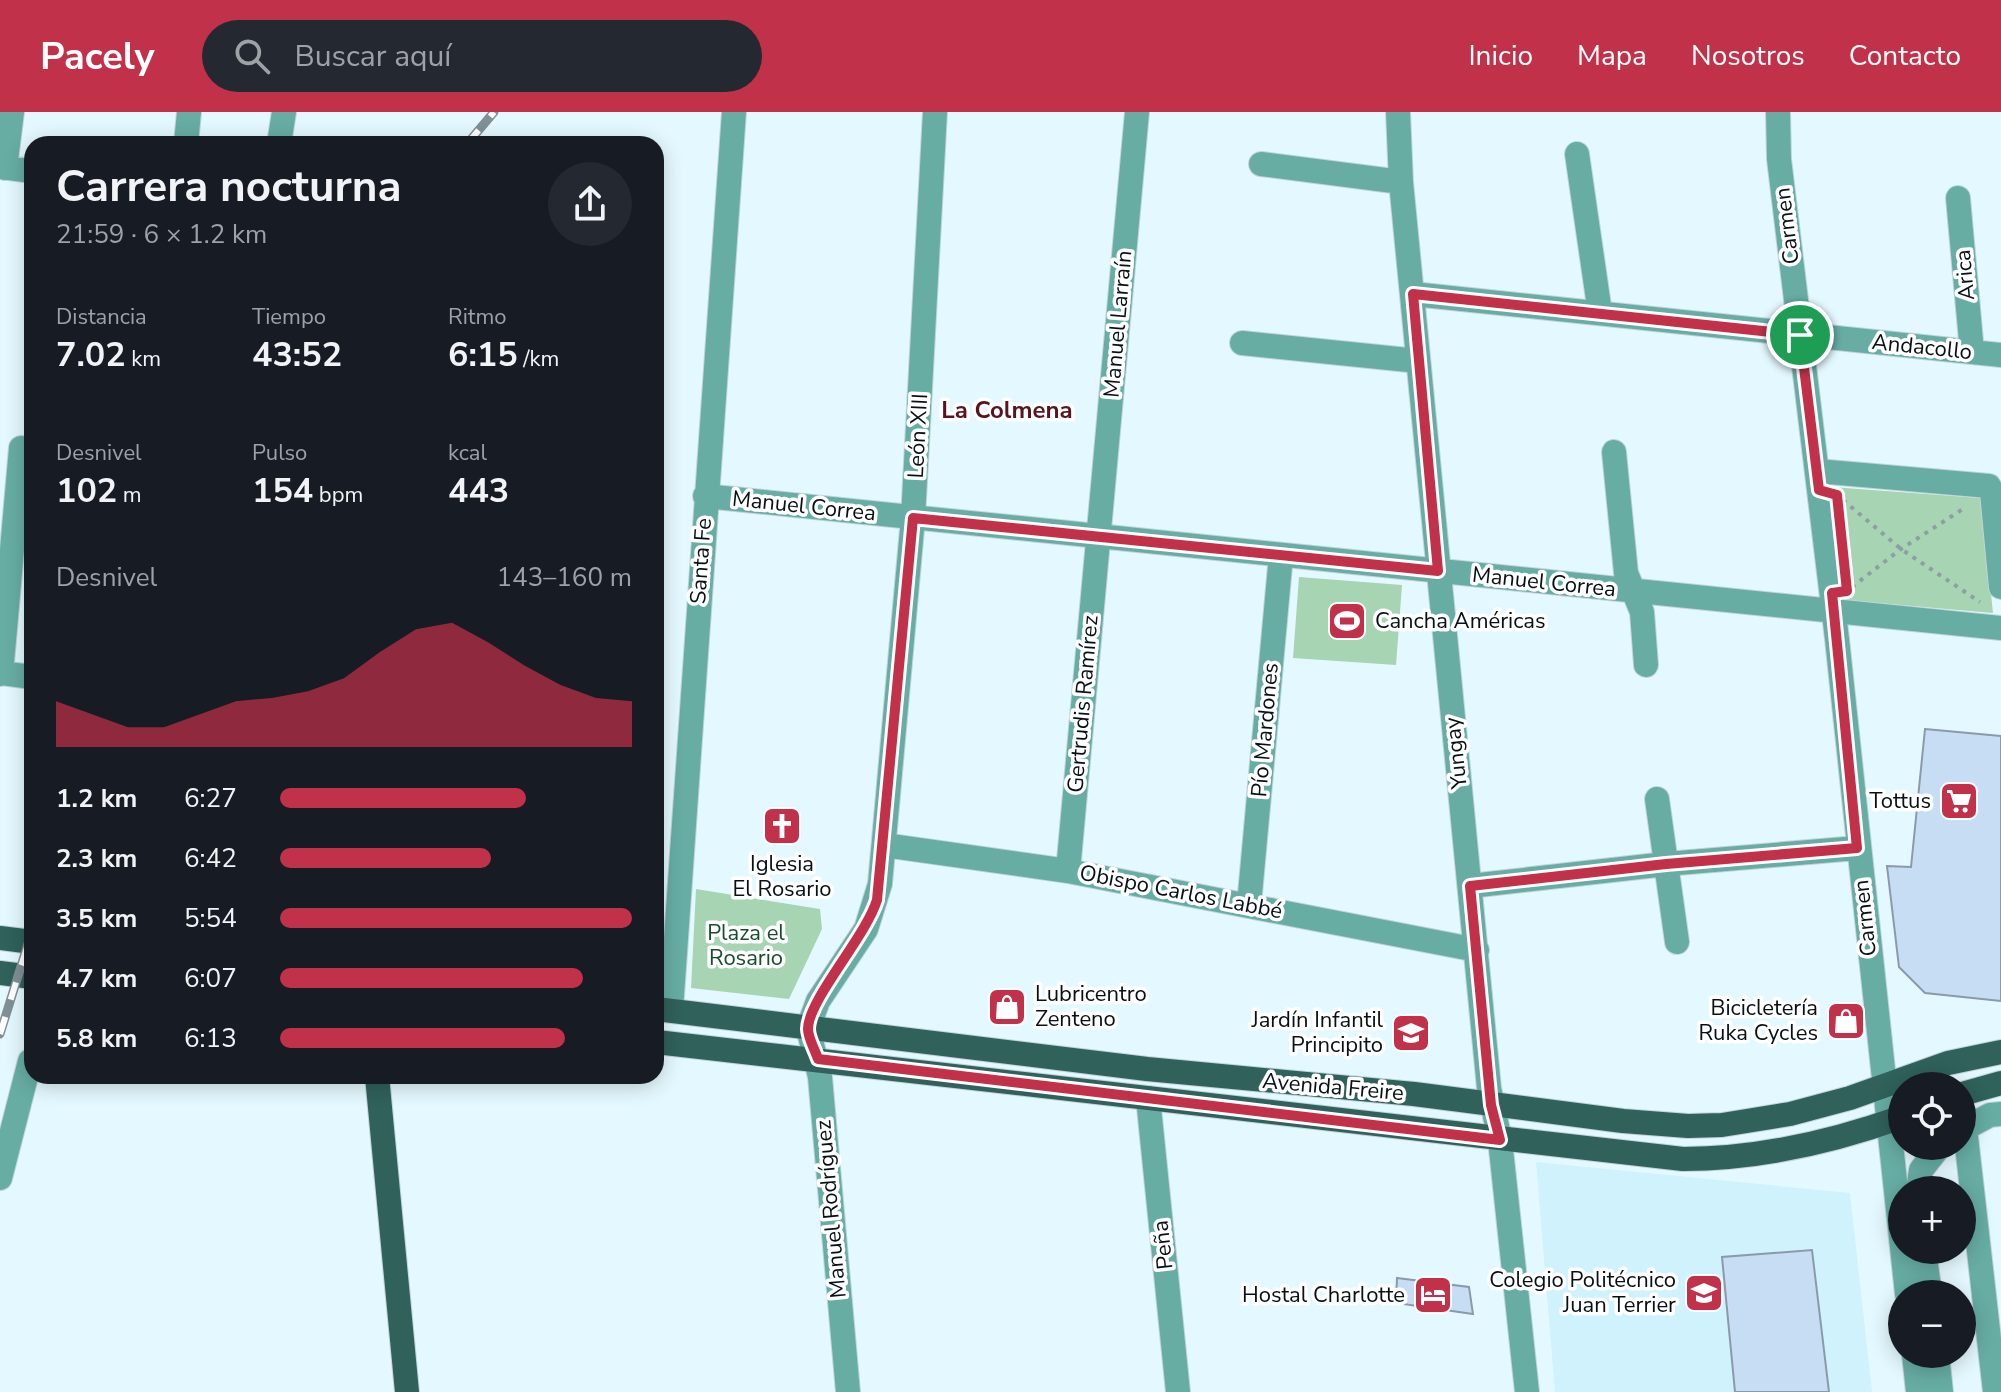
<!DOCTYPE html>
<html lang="es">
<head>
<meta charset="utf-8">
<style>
	body { margin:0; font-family:"Nunito Sans",sans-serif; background:#242831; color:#f1f3f6; height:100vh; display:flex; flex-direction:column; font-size:30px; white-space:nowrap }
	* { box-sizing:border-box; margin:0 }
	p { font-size:26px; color:#9ea1a6 }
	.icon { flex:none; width:44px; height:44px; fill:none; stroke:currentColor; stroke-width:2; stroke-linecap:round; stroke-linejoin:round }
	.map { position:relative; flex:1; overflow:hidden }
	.side { position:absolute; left:24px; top:24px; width:640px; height:948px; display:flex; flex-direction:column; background:#171b24; border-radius:24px; box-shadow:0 4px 20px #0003 }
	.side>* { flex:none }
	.controls { position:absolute; left:1888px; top:960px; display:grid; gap:16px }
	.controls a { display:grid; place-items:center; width:88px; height:88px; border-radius:50%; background:#171b24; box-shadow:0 4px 20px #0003; font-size:40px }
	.pin { position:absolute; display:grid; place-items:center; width:68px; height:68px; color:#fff; margin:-34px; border:4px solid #fff; border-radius:50%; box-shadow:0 2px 8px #0007 }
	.round { display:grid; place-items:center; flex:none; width:84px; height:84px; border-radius:42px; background:#242831 }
	.headline { display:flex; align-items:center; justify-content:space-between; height:136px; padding:0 32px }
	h1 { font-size:44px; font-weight:700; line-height:60px }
	.figures { display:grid; grid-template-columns:repeat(3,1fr); gap:12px; height:136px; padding:8px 32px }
	.figures div { display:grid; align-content:center }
	.figures b { font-size:34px; font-weight:700 }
	.figures small { font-size:22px; font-weight:400 }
	.figures p { font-size:22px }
	.chart { height:224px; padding:16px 32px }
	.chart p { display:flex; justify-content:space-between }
	.chart svg { width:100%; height:144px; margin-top:8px; fill:#c2314a; opacity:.7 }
	ul { padding:0 32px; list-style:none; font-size:26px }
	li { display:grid; grid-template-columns:128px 96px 1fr; align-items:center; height:60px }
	li i { height:20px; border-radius:10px; background:#c2314a }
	header { display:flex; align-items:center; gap:48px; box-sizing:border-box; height:112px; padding:0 40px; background:#c2314a; color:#fff }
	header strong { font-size:38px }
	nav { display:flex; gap:44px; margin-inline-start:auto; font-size:28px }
	.search { width:560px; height:72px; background:#242831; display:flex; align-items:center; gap:20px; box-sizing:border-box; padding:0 28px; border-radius:44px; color:#9ea1a6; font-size:30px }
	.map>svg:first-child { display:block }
</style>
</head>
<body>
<header>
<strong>Pacely</strong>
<div class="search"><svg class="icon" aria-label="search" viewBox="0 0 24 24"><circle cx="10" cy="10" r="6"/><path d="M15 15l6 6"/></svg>Buscar aquí</div>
<nav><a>Inicio</a><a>Mapa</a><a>Nosotros</a><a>Contacto</a></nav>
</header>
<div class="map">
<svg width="2001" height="1280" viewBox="0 0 2001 1280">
	<rect width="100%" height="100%" fill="#e4f9ff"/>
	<path fill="#cff2fc" d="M1399,905L1427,909L1424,937L1395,934Z
		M1536,1050L1850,1081L1872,1280H1555Z"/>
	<path fill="#a7d4b3" d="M1831,375L1981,386L1993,501L1842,488Z
		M1299,465L1402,473L1396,553L1293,546Z
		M696,777L820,797L822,817L789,887L691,876Z"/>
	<path fill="#c6ddf4" stroke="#8b9aaa" stroke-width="2" d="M1925,617L2001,624V889L1925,881L1899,855L1887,754L1911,755Z
		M1812,1138L1829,1280H1735L1722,1145Z
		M1397,1166L1469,1175L1473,1202L1396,1191Z"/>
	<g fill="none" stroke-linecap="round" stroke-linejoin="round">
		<g stroke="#c1d4d9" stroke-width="26">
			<path id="minor" d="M1398,0L1401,70L1489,976L1500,1028L1527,1280
				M1778,0L1779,47L1837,527L1907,1182
				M186,32L189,0
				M279,32L284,0
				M1577,42L1600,201
				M1261,52L1401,70
				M0,55L32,59
				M5,56L12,0
				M1958,86L1972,240
				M1413,182L2001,243
				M1242,231L1418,249
				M1614,340L1626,461L1642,500L1646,553
				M1817,359L1989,374L1992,380L2001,475
				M705,384L2001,516
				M0,561L32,565
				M1,562L21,336
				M1657,687L1677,830
				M884,733L1068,759L1477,838
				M1068,759L1137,0
				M1470,774L1666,752L1857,736
				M1249,793L1281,443
				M671,898L734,0
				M1148,986L1178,1280
				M1965,1016L1995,1280
				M1962,1018L1990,1003L2001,1002
				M0,1066L30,949
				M1918,1078L1921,1058L1940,1034
				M1924,1138L1930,1182
				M1914,1242L1918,1280
				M1937,1242L1941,1280
				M848,1280L820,965L808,916L818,889L866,817L880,772L913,406L935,0"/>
		</g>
		<g stroke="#c1d4d9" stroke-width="26">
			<path id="major" d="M0,826L32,830
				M0,861L32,865
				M656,897L1147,957L1414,982L1623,1009L1688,1014L1722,1013L1790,1002L1850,986L1948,951L2001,940
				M656,930L1683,1047C1757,1047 1832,1030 1902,1005
				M377,964L407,1280
				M1962,982L2001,971"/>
		</g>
		<path stroke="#8e9fa4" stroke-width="4" stroke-dasharray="4 6" stroke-linecap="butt" d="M1843,388L1901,437L1980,490
			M1852,475L1901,437L1966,395"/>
		<use href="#minor" stroke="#67ada4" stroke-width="24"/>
		<use href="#major" stroke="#30615b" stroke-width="24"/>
		<g stroke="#819095" stroke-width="9">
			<path id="rail" d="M467,32L494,0
				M0,922L32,819"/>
		</g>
		<use href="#rail" stroke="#fff" stroke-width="6" stroke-dasharray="18" stroke-linecap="butt"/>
	</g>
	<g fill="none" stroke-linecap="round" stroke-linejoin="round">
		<g stroke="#fff" stroke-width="16">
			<path id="route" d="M1413,182L1800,223L1819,378L1837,383L1847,479L1832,481L1857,736L1666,752L1470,774L1491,993L1500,1028L818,947C815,938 808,926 808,917C808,888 865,826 877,788L913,406L1438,459Z"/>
		</g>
		<use href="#route" stroke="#c2314a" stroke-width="10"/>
	</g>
	<defs>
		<g id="stadium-square" transform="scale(2)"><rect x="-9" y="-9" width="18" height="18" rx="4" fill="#c2314a" stroke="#fff"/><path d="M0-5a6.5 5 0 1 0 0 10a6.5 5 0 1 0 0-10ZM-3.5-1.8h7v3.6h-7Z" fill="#fff"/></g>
		<g id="supermarket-square" transform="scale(2)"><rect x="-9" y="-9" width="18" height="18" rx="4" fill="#c2314a" stroke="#fff"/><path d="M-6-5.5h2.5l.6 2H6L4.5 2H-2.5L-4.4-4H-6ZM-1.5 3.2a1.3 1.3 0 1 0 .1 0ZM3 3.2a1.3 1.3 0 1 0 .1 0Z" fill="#fff"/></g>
		<g id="church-square" transform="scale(2)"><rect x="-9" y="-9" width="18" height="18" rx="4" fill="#c2314a" stroke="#fff"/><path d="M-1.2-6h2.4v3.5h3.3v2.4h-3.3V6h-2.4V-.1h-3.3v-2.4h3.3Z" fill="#fff"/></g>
		<g id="shop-square" transform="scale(2)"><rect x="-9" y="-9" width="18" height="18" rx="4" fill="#c2314a" stroke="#fff"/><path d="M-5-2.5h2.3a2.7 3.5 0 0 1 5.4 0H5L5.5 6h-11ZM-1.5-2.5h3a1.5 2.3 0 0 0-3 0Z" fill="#fff"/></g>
		<g id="school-square" transform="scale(2)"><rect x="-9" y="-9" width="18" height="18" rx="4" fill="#c2314a" stroke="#fff"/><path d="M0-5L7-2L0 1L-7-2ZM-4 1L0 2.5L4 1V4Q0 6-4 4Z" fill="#fff"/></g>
		<g id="hotel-square" transform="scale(2)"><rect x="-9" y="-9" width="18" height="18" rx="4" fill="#c2314a" stroke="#fff"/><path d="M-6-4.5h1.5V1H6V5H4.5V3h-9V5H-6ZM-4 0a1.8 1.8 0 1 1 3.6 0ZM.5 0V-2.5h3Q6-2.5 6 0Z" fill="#fff"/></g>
	</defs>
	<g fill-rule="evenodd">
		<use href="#stadium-square" x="1347" y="509"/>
		<use href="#supermarket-square" x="1959" y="689"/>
		<use href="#church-square" x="782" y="714"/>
		<use href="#shop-square" x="1007" y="895"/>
		<use href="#shop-square" x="1846" y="909"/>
		<use href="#school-square" x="1411" y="921"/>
		<use href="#school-square" x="1704" y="1181"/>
		<use href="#hotel-square" x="1433" y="1183"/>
	</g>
	<g text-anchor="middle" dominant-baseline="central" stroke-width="7" stroke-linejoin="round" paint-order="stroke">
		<g font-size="22" fill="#071013" stroke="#fff">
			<text transform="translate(1787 114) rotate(-97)">Carmen</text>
			<text transform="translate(1965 163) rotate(-95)">Arica</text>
			<text transform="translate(1118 212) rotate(-85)">Manuel Larraín</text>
			<text transform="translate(1922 235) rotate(6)">Andacollo</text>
			<text transform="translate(918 324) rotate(-87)">León XIII</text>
			<text transform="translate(804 394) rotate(6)">Manuel Correa</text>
			<text transform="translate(701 449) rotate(-86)">Santa Fe</text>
			<text transform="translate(1544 470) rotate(6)">Manuel Correa</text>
			<text transform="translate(1083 592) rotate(-85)">Gertrudis Ramírez</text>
			<text transform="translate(1265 618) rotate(-85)">Pío Mardones</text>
			<text transform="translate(1456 641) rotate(-96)">Yungay</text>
			<text transform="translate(1181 780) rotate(11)">Obispo Carlos Labbé</text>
			<text transform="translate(1865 806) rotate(-96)">Carmen</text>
			<text transform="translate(1333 975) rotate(5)">Avenida Freire</text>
			<text transform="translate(831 1097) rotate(-95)">Manuel Rodríguez</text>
			<text transform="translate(1163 1133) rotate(-96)">Peña</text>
		</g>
		<g font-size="22" fill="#071013" stroke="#fff" text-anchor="end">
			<text x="1375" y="509" text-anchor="start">Cancha Américas</text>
			<text x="1931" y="689">Tottus</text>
			<text x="782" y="752" text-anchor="middle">Iglesia<tspan x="782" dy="25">El Rosario</tspan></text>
			<text x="1035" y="882" text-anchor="start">Lubricentro<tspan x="1035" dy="25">Zenteno</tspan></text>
			<text x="1818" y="896">Bicicletería<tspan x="1818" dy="25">Ruka Cycles</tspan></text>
			<text x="1383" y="908">Jardín Infantil<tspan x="1383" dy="25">Principito</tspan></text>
			<text x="1676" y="1168">Colegio Politécnico<tspan x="1676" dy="25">Juan Terrier</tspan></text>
			<text x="1405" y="1183">Hostal Charlotte</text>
		</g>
		<g font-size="22" fill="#174c2c" stroke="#fff">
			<text x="746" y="821">Plaza el<tspan x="746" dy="25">Rosario</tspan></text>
		</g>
		<g font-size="24" font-weight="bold" fill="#59141f" stroke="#fff">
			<text x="1007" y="298">La Colmena</text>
		</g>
	</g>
</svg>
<div class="controls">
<a><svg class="icon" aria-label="locate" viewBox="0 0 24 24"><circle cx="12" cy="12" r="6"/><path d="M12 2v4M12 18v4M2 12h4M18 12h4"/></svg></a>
<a>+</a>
<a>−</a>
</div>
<div class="pin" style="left:1800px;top:223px;background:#1e9e55"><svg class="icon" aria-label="arrive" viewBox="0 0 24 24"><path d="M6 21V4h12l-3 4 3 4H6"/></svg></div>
<section class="side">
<div class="headline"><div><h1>Carrera nocturna</h1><p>21:59 · 6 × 1.2 km</p></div><a class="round"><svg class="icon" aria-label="share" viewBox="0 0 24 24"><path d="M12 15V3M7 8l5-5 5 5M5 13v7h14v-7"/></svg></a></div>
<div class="figures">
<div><p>Distancia</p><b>7.02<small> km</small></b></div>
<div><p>Tiempo</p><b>43:52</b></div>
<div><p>Ritmo</p><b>6:15<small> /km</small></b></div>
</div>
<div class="figures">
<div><p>Desnivel</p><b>102<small> m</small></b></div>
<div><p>Pulso</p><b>154<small> bpm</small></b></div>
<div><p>kcal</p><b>443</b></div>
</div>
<div class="chart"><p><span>Desnivel</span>143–160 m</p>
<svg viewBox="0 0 160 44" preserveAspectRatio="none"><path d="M0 44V30L10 34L20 38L30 38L40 34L50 30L60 29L70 27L80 23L90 15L100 8L110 6L120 12L130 19L140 25L150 29L160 30V44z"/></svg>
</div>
<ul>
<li><b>1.2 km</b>6:27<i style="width:70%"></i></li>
<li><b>2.3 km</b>6:42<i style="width:60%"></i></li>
<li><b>3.5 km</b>5:54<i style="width:100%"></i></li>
<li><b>4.7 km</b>6:07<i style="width:86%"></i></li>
<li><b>5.8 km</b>6:13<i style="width:81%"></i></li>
</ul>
</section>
</div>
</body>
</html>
